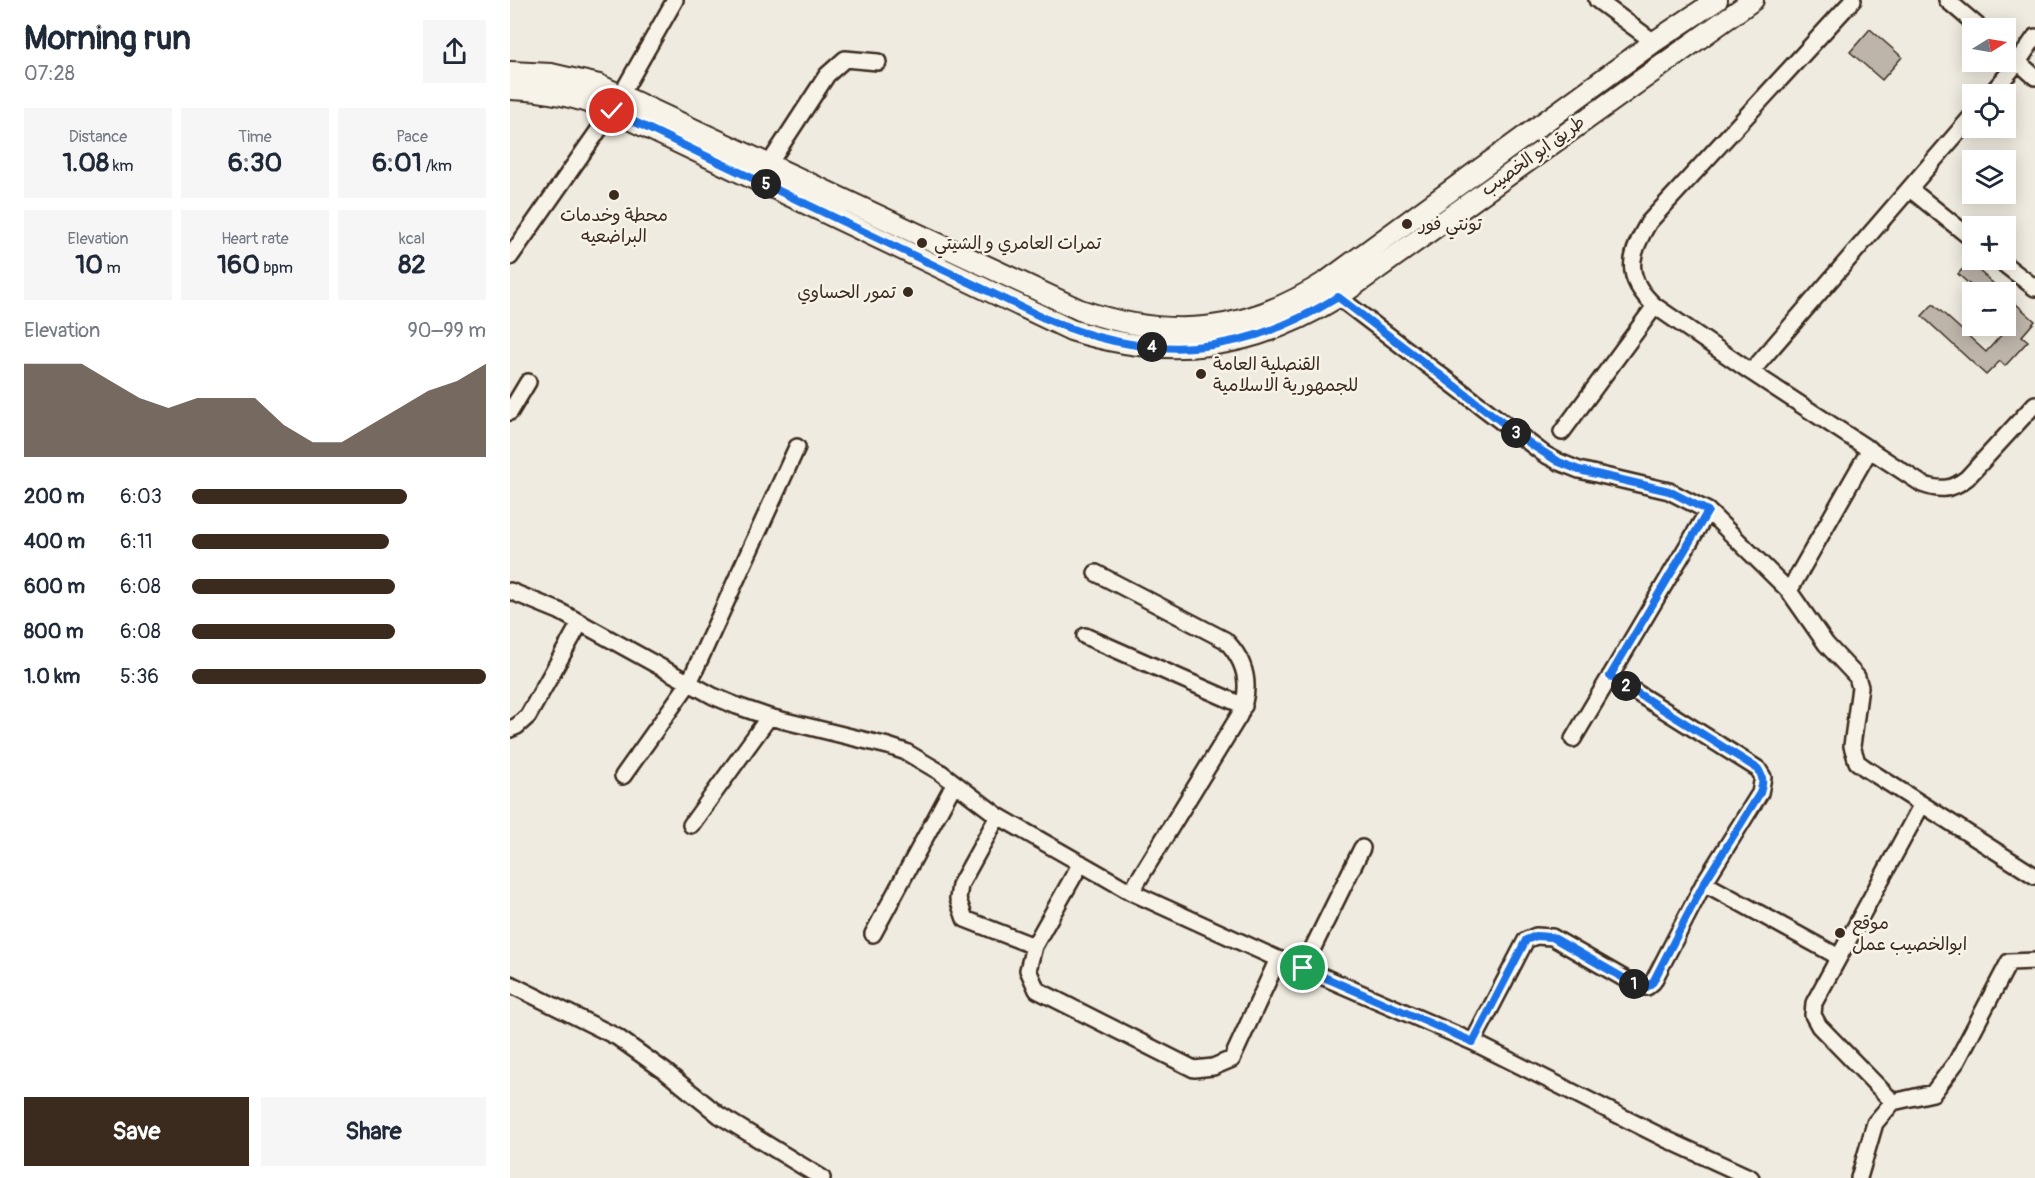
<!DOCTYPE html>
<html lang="en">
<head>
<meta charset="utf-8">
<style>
	body { margin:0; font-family:Pangolin,"Playpen Sans Arabic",sans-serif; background:#f6f6f7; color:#1f2937; height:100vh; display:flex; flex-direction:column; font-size:22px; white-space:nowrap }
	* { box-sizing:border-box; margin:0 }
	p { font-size:20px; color:#747a83 }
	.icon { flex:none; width:33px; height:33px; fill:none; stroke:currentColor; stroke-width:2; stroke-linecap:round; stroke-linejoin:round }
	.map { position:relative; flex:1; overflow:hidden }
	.drawer { display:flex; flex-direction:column; background:#fff; width:510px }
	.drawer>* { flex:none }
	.needle { width:39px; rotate:79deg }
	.buttons { position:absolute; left:1452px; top:18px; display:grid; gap:12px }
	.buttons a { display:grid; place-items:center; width:54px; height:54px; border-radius:0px; background:#fff; box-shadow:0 3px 15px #0003; font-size:30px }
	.pin { position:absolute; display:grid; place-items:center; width:51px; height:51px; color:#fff; margin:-26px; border:3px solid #fff; border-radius:50%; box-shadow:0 2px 6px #0007 }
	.km { position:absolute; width:30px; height:30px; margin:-15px; border-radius:50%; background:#222; color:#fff; font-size:16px; line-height:30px; text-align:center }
	.round { display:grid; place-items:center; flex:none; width:63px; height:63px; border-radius:0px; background:#f6f6f7 }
	.headline { display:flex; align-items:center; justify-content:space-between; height:102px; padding:0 24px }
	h1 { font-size:33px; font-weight:800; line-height:45px }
	.stats { display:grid; grid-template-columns:repeat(3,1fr); gap:9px; height:102px; padding:6px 24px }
	.stats div { display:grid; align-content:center; border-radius:0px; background:#f6f6f7; text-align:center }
	.stats b { font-size:26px; font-weight:800 }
	.stats small { font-size:16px; font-weight:400 }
	.stats p { font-size:16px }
	.chart { height:168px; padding:12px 24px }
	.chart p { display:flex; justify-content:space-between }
	.chart svg { width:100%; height:108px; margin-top:6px; fill:#3b2a1e; opacity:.7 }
	.action { display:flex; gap:12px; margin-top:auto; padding:12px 24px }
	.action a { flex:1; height:69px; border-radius:0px; background:#3b2a1e; color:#fff; font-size:24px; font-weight:800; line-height:69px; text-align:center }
	.action a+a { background:#f6f6f7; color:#1f2937 }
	ul { padding:0 24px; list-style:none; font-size:20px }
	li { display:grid; grid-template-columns:96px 72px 1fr; align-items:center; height:45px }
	li i { height:15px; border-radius:8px; background:#3b2a1e }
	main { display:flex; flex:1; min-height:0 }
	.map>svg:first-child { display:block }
</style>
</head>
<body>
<main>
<section class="drawer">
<div class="headline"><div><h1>Morning run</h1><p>07:28</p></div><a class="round"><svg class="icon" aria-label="share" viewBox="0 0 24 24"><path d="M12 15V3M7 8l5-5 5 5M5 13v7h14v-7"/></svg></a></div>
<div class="stats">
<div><p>Distance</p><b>1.08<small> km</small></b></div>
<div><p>Time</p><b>6:30</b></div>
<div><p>Pace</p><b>6:01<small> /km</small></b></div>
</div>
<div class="stats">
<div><p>Elevation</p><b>10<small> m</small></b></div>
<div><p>Heart rate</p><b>160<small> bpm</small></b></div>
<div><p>kcal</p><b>82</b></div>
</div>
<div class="chart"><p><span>Elevation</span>90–99 m</p>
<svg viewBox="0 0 160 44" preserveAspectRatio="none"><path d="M0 44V6L10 6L20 6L30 13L40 20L50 24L60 20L70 20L80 20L90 31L100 38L110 38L120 31L130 24L140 17L150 13L160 6V44z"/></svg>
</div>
<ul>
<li><b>200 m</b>6:03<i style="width:73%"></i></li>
<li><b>400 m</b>6:11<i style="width:67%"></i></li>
<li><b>600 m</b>6:08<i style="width:69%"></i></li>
<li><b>800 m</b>6:08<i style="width:69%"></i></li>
<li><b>1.0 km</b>5:36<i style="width:100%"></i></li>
</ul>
<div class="action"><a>Save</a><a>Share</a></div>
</section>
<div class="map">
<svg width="1525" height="1178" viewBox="0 0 1525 1178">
	<rect width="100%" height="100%" fill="#efebe0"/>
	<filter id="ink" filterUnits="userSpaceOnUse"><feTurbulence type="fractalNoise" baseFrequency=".0167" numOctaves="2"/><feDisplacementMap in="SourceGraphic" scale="12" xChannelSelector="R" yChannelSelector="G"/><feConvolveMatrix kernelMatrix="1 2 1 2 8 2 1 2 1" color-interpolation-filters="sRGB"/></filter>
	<g filter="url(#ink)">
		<path fill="#bdb5aa" stroke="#3b2a1e" stroke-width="1.5" d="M1360,29L1392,57L1372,80L1340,52Z
			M1459,262L1493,292H1468L1448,274Z
			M1496,295L1525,321L1512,336L1518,341L1495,366L1490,361L1476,375L1412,316L1423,304L1476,352L1502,323L1496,317Z"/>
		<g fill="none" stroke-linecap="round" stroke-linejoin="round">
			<g stroke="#3b2a1e" stroke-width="20">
				<path id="minor" d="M1087,0L1144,42
					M1343,0L1139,222C1119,255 1113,277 1145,306L1241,372L1412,484C1430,491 1442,490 1457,478L1525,404
					M1437,0L1470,28
					M1496,51L1525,77
					M1481,94L1508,62L1525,37
					M111,95L165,0
					M259,164L317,75L335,59L368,62
					M1400,189L1462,239
					M0,257L102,111
					M1489,260L1525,288
					M828,297L1034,454L1049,462L1069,470L1159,491L1198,511L1279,591L1316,644L1347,677L1350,687L1342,746L1347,762L1355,768L1525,876
					M1241,372L1462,116
					M0,412L18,382
					M1052,432L1145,306
					M586,573L715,640C737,662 742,688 729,716L621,892
					M0,591L49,611L203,696L227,706L259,717L378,746L396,752L430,772L488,816L621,892L768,959L793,968L963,1042L1158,1140L1241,1178
					M1279,591L1360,449
					M575,636L734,706
					M0,729L7,726L18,716L70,623
					M1063,739L1198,511
					M113,776L179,683L287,447
					M488,816L450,885L448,899L455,919L524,946
					M181,825L259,717
					M571,863L524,946L518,970L527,990L684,1069L703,1067L722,1059L768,959
					M1194,883L1329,957
					M363,934L444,784
					M793,968L852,848
					M0,984L107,1037L156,1072L209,1115L312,1178
					M963,1042L1016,940L1026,936L1042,937L1129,987H1137L1143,982L1194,883L1250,793L1253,777L1248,769L1100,676
					M1383,1102L1309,1026L1303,1015L1304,1003L1412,804
					M1349,1178L1365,1123L1383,1102L1423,1093L1447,1061L1499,962L1525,961"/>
			</g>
			<g stroke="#3b2a1e" stroke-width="24">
				<path id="major" d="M0,72L41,74L89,85L570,310C662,341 736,333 817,281L1144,42L1207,0
					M0,89C36,90 69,97 102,111L561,330C658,361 742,350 828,297L1243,0"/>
			</g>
			<use href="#minor" stroke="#f7f3e8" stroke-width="15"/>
			<use href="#major" stroke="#f7f3e8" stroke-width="20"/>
		</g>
	</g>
	<g fill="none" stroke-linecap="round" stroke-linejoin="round" filter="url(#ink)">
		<g stroke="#fff" stroke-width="12">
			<path id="route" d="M102,111L536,319C640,363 731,357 828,297L1022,445L1049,462L1069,470L1159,491L1198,511L1100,676L1248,769C1254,778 1253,783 1250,793L1194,883L1143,982L1137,987H1129L1042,937L1026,936L1016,940L963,1042L793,968"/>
		</g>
		<use href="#route" stroke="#1a73e8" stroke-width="8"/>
	</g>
	<g fill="#3b2a1e" stroke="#f7f3e8" stroke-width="2">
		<circle cx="104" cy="195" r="6"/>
		<circle cx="897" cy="224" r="6"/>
		<circle cx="412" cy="243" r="6"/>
		<circle cx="398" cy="292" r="6"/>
		<circle cx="691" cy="374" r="6"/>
		<circle cx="1330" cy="933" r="6"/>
	</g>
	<g text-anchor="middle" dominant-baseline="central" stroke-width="5" stroke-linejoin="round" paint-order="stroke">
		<g font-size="18" fill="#3b2a1e" stroke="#f7f3e8">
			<text transform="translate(1023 156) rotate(-36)">طريق ابو الخصيب</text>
		</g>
		<g font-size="18" fill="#3b2a1e" stroke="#f7f3e8" text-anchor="start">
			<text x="104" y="215" text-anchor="middle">محطة وخدمات<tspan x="104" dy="21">البراضعيه</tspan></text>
			<text x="909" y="224">تونتي فور</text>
			<text x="424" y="243">تمرات العامري و الشيتي</text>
			<text x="386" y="292" text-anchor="end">تمور الحساوي</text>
			<text x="703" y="364">القنصلية العامة<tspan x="703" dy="21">للجمهورية الاسلامية</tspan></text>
			<text x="1342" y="923">موقع<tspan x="1342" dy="21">ابوالخصيب عمل</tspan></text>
		</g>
	</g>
</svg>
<div class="buttons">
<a><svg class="needle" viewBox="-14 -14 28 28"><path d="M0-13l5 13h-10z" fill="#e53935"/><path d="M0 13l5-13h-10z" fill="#747a83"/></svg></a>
<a><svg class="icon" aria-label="locate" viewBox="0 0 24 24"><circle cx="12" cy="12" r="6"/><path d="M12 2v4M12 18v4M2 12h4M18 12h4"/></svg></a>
<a><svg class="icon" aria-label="layers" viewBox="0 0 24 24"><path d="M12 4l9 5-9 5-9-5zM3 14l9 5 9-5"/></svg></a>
<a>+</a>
<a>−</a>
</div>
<div class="pin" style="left:793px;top:968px;background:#1e9e55"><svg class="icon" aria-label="arrive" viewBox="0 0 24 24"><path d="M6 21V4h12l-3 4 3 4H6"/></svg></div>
<div class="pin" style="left:102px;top:111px;background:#d93025"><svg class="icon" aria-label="check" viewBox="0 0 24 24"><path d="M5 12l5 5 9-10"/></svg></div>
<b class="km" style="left:1124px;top:984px">1</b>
<b class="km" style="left:1116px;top:686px">2</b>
<b class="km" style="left:1006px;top:433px">3</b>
<b class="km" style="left:642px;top:347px">4</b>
<b class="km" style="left:256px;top:184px">5</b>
</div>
</main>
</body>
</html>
